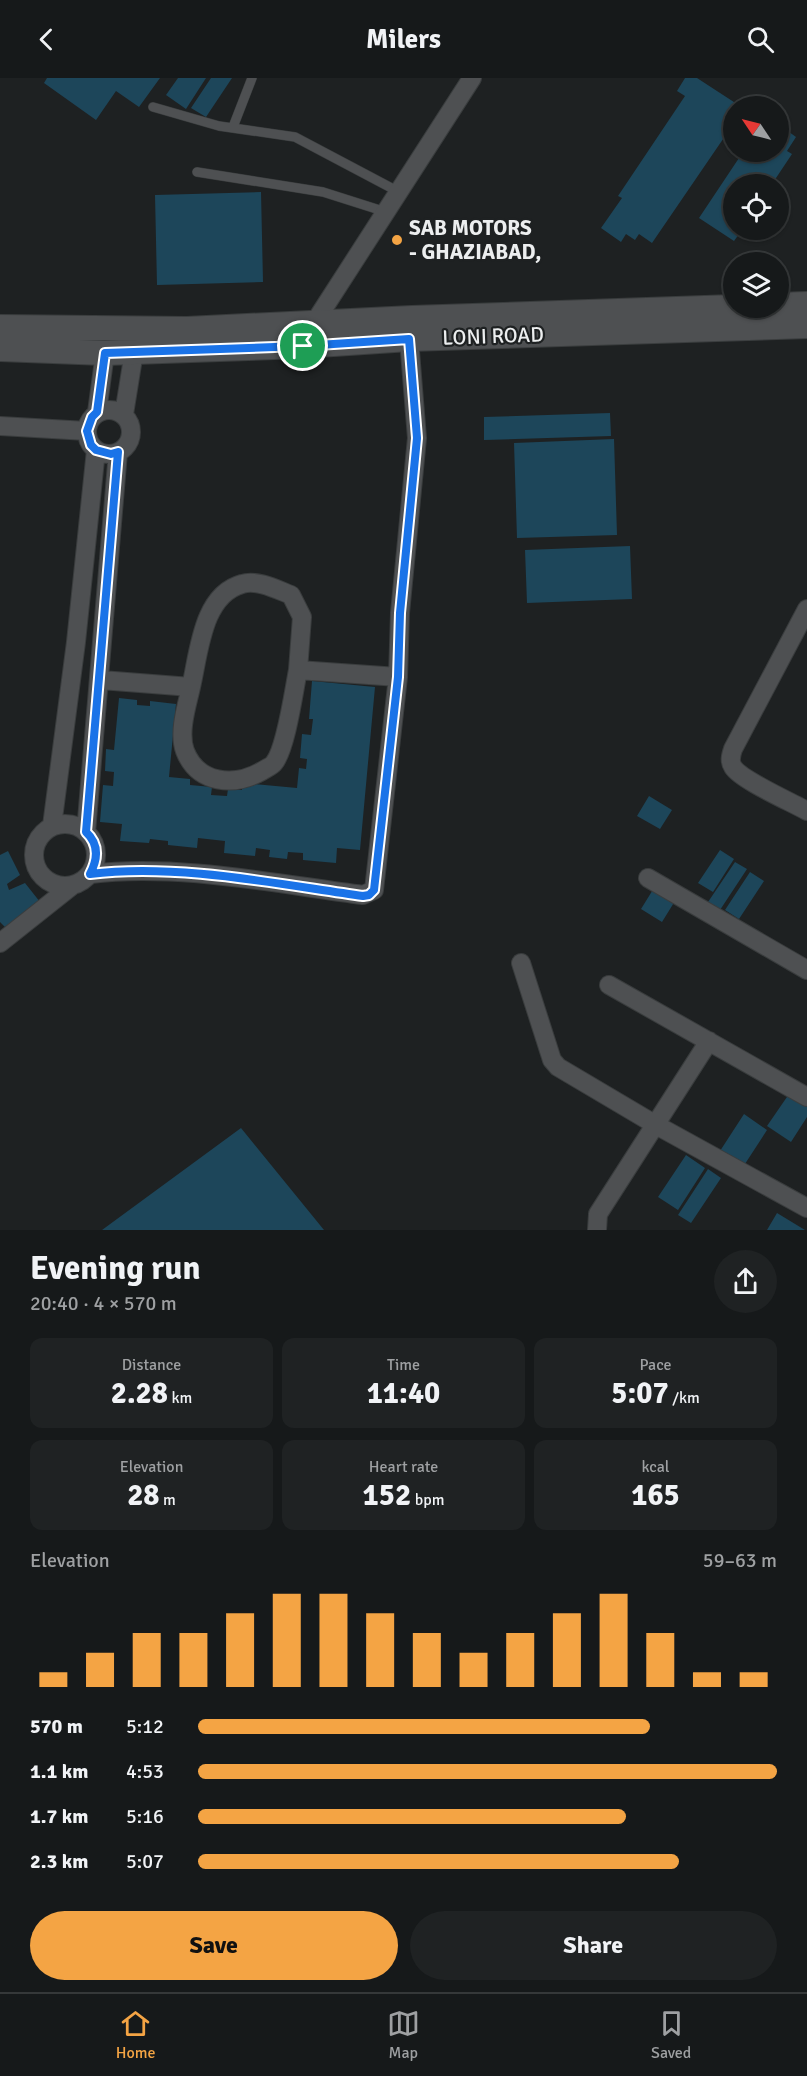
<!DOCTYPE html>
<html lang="en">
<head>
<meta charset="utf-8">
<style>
	body { margin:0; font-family:Signika,sans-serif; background:#1f2223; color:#f1f3f6; height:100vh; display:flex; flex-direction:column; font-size:22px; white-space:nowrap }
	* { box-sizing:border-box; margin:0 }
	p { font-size:20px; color:#9ea0a2 }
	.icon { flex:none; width:33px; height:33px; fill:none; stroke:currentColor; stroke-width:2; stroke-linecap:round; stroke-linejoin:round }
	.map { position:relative; height:1152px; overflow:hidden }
	.panel { display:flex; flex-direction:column; background:#16191a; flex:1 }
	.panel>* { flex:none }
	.needle { width:39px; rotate:305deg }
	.tools { position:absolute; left:723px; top:18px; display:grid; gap:12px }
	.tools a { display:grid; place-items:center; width:66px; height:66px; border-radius:50%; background:#16191a; box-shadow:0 2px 4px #0004,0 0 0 2px #353839; font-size:30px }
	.pin { position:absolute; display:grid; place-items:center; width:51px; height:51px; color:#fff; margin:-26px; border:3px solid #fff; border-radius:50%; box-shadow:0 2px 6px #0007 }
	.round { display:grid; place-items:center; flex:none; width:63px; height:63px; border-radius:32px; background:#1f2223 }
	.headline { display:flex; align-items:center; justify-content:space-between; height:102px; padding:0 30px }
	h1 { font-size:33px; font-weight:700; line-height:45px }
	.metrics { display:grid; grid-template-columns:repeat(3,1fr); gap:9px; height:102px; padding:6px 30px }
	.metrics div { display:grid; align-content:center; border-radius:12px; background:#1f2223; text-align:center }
	.metrics b { font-size:30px; font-weight:700 }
	.metrics small { font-size:16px; font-weight:400 }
	.metrics p { font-size:16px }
	.chart { height:168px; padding:12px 30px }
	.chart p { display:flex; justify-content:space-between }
	.chart svg { width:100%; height:108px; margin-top:6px; stroke:#f4a444; stroke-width:6 }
	.cta { display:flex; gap:12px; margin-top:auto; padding:12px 30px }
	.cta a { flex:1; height:69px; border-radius:36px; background:#f4a444; color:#111; font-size:24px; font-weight:700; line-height:69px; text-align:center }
	.cta a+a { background:#1f2223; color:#f1f3f6 }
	ul { padding:0 30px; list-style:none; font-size:20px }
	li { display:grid; grid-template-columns:96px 72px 1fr; align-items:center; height:45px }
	li i { height:15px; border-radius:8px; background:#f4a444 }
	header { display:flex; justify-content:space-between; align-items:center; height:78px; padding:0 30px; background:#16191a; font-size:27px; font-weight:700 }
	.menu { display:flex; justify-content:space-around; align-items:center; height:84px; border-top:2px solid #353839; background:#16191a; font-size:16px; color:#9ea0a2 }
	.menu a { display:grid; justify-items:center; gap:3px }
	.menu .on { color:#f4a444 }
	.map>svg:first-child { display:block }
</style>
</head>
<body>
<header><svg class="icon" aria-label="back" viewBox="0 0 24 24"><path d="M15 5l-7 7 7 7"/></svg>Milers<svg class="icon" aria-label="search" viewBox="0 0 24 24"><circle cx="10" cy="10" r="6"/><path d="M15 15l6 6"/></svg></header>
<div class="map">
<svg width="807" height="1152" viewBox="0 0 807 1152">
	<rect width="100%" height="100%" fill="#1e2122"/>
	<path fill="#1d465a" d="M47,0H160L139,29L116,13L96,42L44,5Z
		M178,0H206L186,31L166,17Z
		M211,0H232L206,39L191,30Z
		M685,0H697L740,28H734V45L652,165L639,156L635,162L626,156L621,164L601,150L622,120L618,118L685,18L677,13Z
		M785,51L796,59L787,73L792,76L772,106H734V152H742L734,163L699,140L743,74H778V59Z
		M261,114L263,204L157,207L155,117Z
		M610,335L611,358L484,362V339Z
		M614,361L617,457L517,460L514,365Z
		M630,468L632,521L527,525L525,472Z
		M312,603L375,609L360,772L337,770L336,785L303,782V775L288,774L287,781L269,779L270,772L256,770L255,778L224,775L225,763L198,760L197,770L168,767V763L150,761L149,765L120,763L122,746L100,744L103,707L113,708L114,694L105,693L106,671L114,672L119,620L137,622V627L150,628V623L176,626L169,699L190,701V707L212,709L211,717L227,718L228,711L242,712V705L297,710L299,690L306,691L307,681L300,680L302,656L311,657L313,641H309Z
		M649,718L672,732L660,751L637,738Z
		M720,772L734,781L713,814L698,805Z
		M8,773L20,797L7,806L9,812L25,805L44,829L7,851L0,844V777Z
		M735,784L747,791L720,832L708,824Z
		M750,794L764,803L739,841L725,832Z
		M654,810L675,823L662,844L641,831Z
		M789,1016L807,1028V1039L791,1064L767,1048Z
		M744,1036L767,1052L743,1089L720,1073Z
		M241,1050L324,1152H102Z
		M686,1077L705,1090L678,1132L658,1119Z
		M708,1091L721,1100L691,1145L678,1137Z
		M777,1135L805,1152H767Z"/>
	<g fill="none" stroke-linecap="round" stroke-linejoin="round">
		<g stroke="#3a3d3e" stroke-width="10">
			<path id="service" d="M153,29L219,48L295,59L399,114
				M233,49L252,0
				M197,94L323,114L386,134"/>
		</g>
		<g stroke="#3a3d3e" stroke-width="20">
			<path id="minor" d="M309,253L472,0
				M87 354a22 22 0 1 1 44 0a22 22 0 1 1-44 0Z
				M97,334L105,275
				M124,336L134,274
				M0,348L87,353
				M807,531L733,671C731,677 729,683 733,689C741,702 791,724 807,733
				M101,602L191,609C199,575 202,517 242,506C257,501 278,512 291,517L302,539L298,592L398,599
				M191,609C187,627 178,654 185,673C198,706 234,709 262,693C265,691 272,688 274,685C286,671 294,612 298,592
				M34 777a31 31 0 1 1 62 0a31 31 0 1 1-62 0Z
				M52,748L76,564L96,372
				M86,754L118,374
				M90,796C176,785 277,806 363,817L374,812L398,599L400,535L417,360L409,261
				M648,800L807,892
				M0,865L73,807
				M521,885L552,982L558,989L656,1047L807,1130
				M609,907L807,1019
				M597,1152L598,1136L709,963"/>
		</g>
		<g stroke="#3a3d3e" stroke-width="26">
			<path id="tertiary" d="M778,227L807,226
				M0,249L187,251L412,240L734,229
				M0,271L105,275L303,268L409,261L807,248"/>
		</g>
		<use href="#service" stroke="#4e5052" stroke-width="9"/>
		<use href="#minor" stroke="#4e5052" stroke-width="18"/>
		<use href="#tertiary" stroke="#4e5052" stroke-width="24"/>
	</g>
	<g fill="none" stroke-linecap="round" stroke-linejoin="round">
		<g stroke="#fff" stroke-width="12">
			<path id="route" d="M409,261L417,360L400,535L398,599L374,812L369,817L363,818C277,806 176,785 90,796C98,781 99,766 86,754L118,374L111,376L96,372L91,367L87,353L92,339L97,334L105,275L303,268Z"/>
		</g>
		<use href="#route" stroke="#1a73e8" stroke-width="8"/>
	</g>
	<circle fill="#f4a444" stroke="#1e2122" stroke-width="2" cx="397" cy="162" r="6"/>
	<g text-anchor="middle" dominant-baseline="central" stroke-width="4.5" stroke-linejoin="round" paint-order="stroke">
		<g font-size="21" font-weight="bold" fill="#eceeef" stroke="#1e2122" text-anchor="start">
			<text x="409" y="150">SAB MOTORS<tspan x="409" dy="24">- GHAZIABAD,</tspan></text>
		</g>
		<g font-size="21" fill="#eceeef" stroke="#1e2122">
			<text transform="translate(493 258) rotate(-2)">LONI ROAD</text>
		</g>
	</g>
</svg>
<div class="tools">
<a><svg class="needle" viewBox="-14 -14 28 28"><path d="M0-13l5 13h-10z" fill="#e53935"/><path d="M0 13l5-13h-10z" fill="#9ea0a2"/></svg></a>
<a><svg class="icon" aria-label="locate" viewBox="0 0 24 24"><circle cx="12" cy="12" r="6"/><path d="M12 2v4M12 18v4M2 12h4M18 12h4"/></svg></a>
<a><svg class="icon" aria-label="layers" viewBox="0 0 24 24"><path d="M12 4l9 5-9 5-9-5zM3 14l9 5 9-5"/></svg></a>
</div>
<div class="pin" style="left:303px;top:268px;background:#1e9e55"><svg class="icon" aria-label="arrive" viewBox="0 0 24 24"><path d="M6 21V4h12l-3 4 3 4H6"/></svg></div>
</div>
<section class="panel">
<div class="headline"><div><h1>Evening run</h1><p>20:40 · 4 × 570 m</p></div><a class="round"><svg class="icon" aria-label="share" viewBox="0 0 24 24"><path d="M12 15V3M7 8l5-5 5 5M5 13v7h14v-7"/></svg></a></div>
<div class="metrics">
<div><p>Distance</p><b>2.28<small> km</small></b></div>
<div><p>Time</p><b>11:40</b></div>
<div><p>Pace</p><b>5:07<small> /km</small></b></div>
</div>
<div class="metrics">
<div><p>Elevation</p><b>28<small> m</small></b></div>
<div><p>Heart rate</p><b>152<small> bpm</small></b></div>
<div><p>kcal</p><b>165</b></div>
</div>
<div class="chart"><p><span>Elevation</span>59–63 m</p>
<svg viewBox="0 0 160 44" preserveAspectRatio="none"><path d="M5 44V38M15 44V30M25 44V22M35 44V22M45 44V14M55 44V6M65 44V6M75 44V14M85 44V22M95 44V30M105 44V22M115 44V14M125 44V6M135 44V22M145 44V38M155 44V38"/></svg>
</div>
<ul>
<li><b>570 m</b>5:12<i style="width:78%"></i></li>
<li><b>1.1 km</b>4:53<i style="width:100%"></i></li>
<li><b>1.7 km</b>5:16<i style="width:74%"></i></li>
<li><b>2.3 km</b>5:07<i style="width:83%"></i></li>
</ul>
<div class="cta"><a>Save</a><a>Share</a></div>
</section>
<nav class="menu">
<a class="on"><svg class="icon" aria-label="home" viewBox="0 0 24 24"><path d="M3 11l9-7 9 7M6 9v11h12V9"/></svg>Home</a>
<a><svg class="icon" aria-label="map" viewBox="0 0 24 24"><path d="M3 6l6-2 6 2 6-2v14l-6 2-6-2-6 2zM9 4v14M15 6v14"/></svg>Map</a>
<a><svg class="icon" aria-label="saved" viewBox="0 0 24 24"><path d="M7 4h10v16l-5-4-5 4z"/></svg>Saved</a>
</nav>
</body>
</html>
